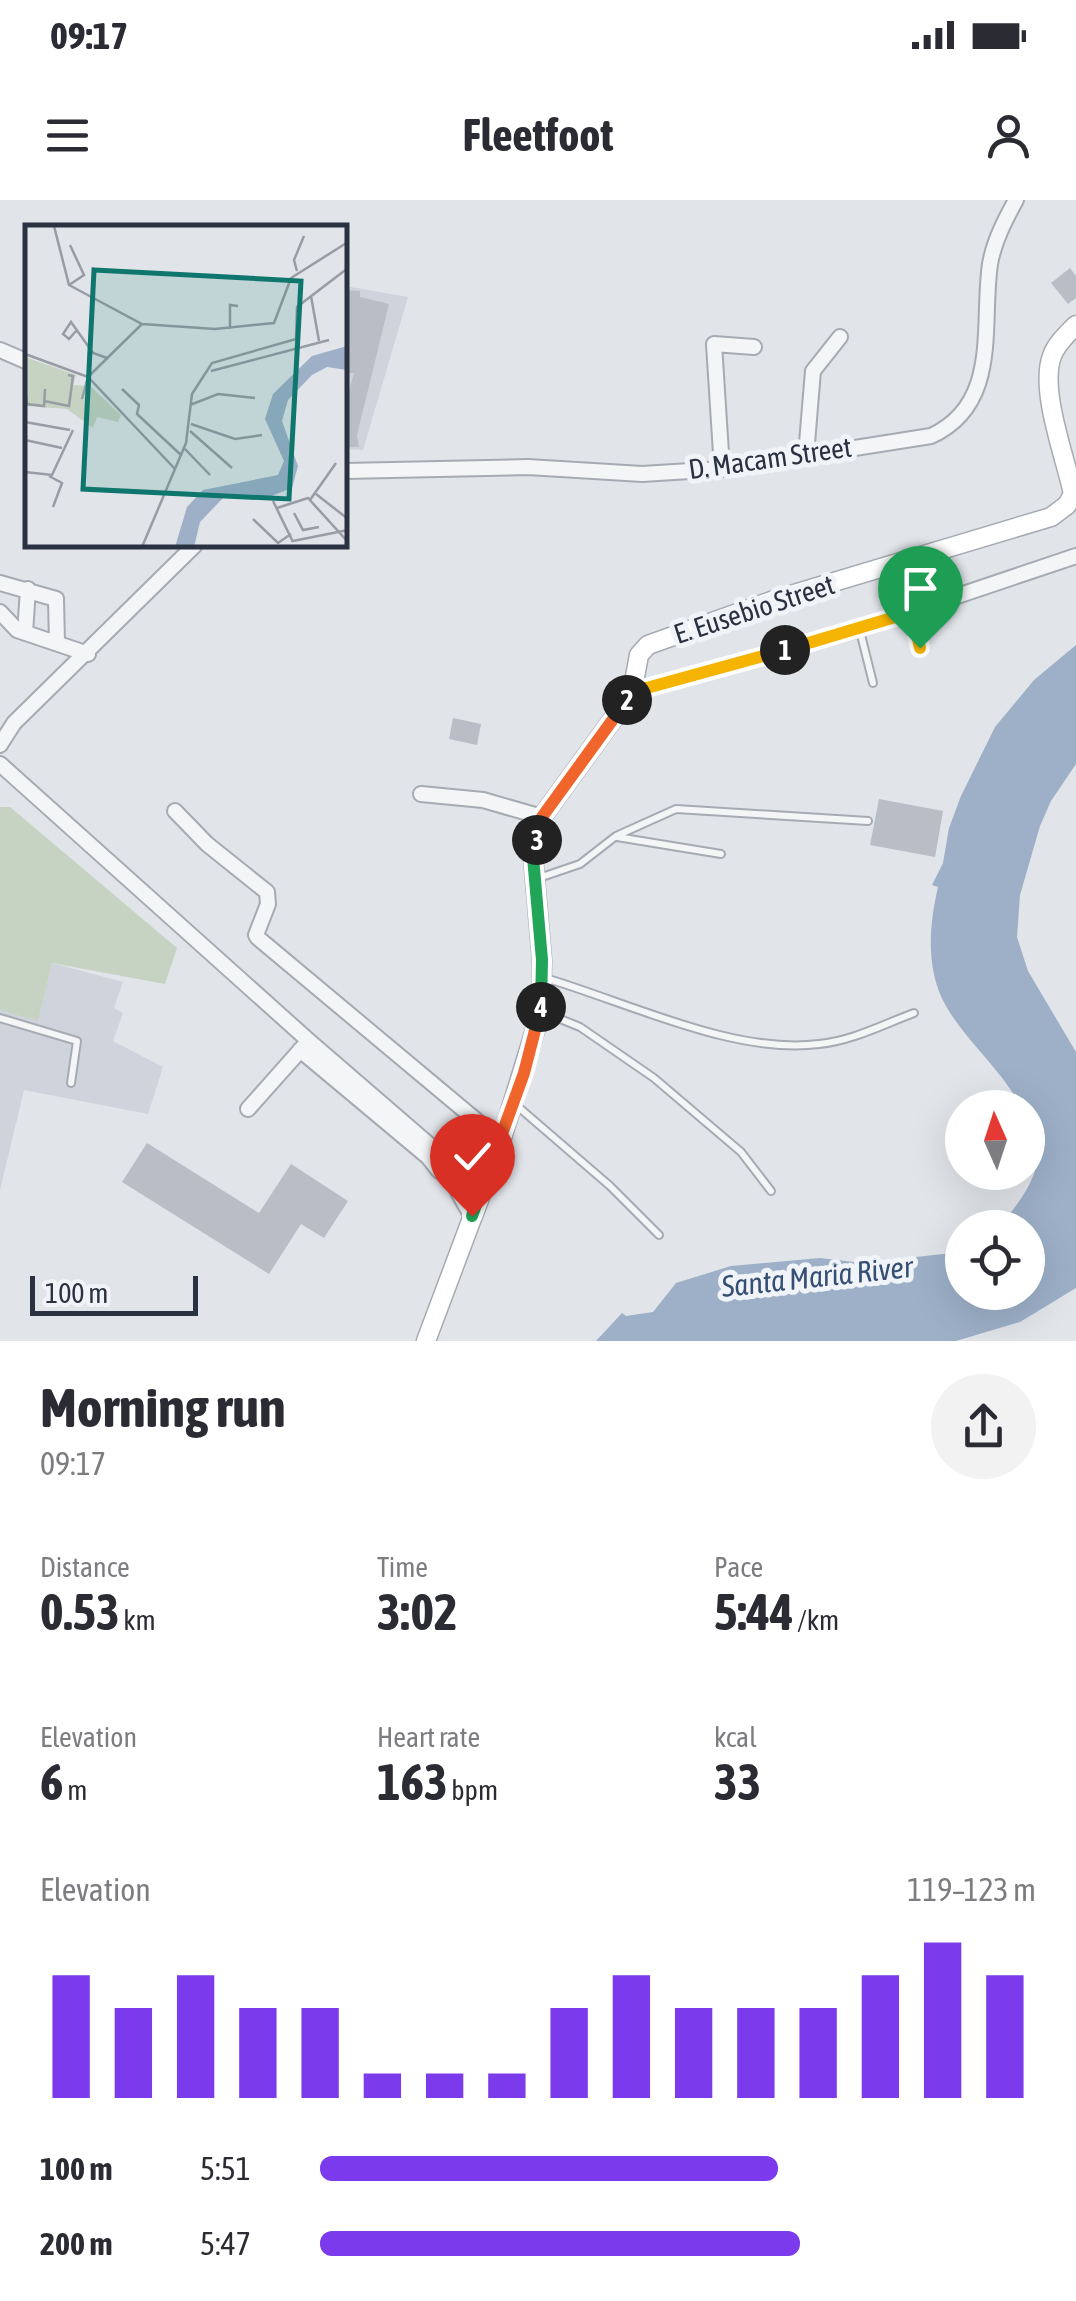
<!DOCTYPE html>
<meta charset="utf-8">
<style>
:root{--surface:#fff;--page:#f2f2f3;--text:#2b2b33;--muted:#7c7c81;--accent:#7c3aed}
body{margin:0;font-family:"Asap Condensed",sans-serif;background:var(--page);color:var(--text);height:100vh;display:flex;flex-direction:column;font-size:38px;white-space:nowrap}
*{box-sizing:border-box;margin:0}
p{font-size:32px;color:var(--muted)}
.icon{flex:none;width:55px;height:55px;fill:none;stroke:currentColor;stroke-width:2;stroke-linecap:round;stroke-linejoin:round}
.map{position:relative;height:1141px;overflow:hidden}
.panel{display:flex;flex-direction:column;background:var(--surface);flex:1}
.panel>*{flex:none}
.needle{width:65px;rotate:357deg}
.fabs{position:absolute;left:945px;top:890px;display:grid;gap:20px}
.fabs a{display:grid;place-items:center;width:100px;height:100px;border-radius:50%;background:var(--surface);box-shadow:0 10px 40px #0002;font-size:50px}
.scale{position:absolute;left:30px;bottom:25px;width:168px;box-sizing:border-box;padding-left:10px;border:5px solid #2a3140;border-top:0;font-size:28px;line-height:35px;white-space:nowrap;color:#2a3140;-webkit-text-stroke:8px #f0f3f7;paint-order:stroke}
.pin{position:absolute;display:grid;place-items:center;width:85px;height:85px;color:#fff;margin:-102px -42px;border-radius:50% 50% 50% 0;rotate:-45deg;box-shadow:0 0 10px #0007}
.pin .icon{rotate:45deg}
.km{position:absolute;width:50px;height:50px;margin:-25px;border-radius:50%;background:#222;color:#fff;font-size:28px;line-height:50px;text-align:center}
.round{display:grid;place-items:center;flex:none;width:105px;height:105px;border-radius:52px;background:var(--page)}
.head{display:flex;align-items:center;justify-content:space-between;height:170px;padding:0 40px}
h1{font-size:55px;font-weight:700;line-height:75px}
.figures{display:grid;grid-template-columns:repeat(3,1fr);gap:15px;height:170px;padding:10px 40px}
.figures div{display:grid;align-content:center}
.figures b{font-size:50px;font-weight:700}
.figures small{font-size:28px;font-weight:400}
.figures p{font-size:28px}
.chart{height:280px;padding:20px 40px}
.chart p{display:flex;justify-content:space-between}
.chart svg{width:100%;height:180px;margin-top:10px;stroke:var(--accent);stroke-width:6}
ul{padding:0 40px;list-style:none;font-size:32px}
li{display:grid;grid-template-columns:160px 120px 1fr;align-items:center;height:75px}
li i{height:25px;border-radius:12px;background:var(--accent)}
.status{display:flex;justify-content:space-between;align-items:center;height:70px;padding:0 50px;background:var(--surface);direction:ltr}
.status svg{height:28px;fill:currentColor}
header{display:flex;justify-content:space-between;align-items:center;height:130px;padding:0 40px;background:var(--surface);font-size:45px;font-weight:700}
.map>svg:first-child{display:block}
.built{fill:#cfd3db}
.green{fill:#c6d3c2}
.water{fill:#9db0c8}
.building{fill:#b8bdc6}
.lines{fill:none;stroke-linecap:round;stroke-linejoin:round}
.lane-casing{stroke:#a6abb3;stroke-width:10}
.street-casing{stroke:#a6abb3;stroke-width:18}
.secondary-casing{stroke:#a6abb3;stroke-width:21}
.lane{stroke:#f4f5f7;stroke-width:6}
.street{stroke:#f4f5f7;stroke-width:14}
.secondary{stroke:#fff;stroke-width:18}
.split-1-casing{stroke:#fff;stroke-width:20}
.split-2-casing{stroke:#fff;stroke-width:20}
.split-3-casing{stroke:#fff;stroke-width:20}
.split-4-casing{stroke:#fff;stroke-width:20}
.split-5-casing{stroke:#fff;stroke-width:20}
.split-6-casing{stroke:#fff;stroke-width:20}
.split-1{stroke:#f5b400;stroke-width:12}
.split-2{stroke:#f5b400;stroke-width:12}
.split-3{stroke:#f0652b;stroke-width:12}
.split-4{stroke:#22a559;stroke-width:12}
.split-5{stroke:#f0652b;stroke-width:12}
.split-6{stroke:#22a559;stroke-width:12}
.labels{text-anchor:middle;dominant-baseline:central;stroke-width:10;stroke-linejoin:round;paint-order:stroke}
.street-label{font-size:28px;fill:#2a3140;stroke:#f0f3f7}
.water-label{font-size:30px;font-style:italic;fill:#354e73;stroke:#f0f3f7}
.inset-road{fill:none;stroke:#989ca5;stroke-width:2.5}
.view{fill:#0f766e;fill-opacity:0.15;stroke:#0f766e;stroke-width:5}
.inset-edge{fill:none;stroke:#2a3140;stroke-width:5}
</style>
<div class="status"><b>09:17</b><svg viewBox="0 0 49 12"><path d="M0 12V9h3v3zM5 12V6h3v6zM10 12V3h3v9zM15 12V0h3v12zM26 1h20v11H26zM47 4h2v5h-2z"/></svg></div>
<header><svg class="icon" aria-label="menu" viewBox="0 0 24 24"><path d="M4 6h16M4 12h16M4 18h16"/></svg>Fleetfoot<svg class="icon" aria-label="person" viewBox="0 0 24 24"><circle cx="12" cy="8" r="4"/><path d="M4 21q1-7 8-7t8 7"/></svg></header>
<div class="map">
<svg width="1076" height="1141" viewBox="0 0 1076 1141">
<rect width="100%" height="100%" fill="#e1e4e9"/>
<path class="built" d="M 345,86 L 408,97 L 363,250 L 345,249 Z
M 52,763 L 123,782 L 114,808 L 123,813 L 113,841 L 163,867 L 148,914 L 24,890 L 0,990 L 0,810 L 38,820 Z"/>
<path class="green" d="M 0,607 L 10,607 L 177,748 L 165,784 L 52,763 L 38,821 L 0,810 Z"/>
<path class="water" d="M 1076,445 L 1076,564 L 1051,601 L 1040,626 L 1020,695 L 1017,737 L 1028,771 L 1076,852 L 1076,1088 L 1020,1122 L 956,1141 L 596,1141 L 622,1113 L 626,1116 L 653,1112 L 676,1083 L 731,1066 L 820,1058 L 862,1063 L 952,1053 L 962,1048 L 962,1092 L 1028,1092 L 1028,1028 L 998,1027 C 1016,1008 1042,975 1037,948 C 1034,933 1028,922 1028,908 L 1021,907 C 1002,870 968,843 947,808 C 925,771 929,726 938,687 L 932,685 L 943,663 L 949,628 L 961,596 L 995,527 L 1034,480 Z"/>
<path class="building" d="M 1070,68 L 1076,76 L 1076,98 L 1068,104 L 1051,83 Z
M 345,90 L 360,91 L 360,97 L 389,104 L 357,235 L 359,247 L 345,247 L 345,207 L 354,173 L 345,173 Z
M 453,518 L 481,524 L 477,545 L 449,539 Z
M 879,599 L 943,611 L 935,657 L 870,645 Z
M 147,943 L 259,1013 L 291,964 L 348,1001 L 324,1038 L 301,1024 L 269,1074 L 122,982 Z"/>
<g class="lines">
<g class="lane-casing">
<path id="lane" d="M 903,364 L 916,410
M 912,414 L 920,448
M 860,431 L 873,483
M 617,637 L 721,654
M 536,679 L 580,664 L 616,636 L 676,609 L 868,621
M 545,778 C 627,802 734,855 819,844 C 852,841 884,824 914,813
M 543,812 L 580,827 L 654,878 L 741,952 L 771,991
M 0,818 L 77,841 L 71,883
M 516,905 L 610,986 L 659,1035"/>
</g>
<g class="street-casing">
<path id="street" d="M 0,150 L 28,162
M 806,255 L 813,171 L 840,137
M 722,269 L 714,144 L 754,147
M 345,271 L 528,267 L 642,274 L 722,269 L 931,236 C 1001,204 981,125 990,64 C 994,41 1005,20 1016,0
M 0,383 L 56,399 L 57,443
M 0,412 L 17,430 L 88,454
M 25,433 L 28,389
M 632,493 L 859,429 L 1076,356
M 0,545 L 14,523 L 195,345
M 0,564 L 309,841 L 433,948 C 449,969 457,994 472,1016
M 421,594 L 483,600 L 542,617
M 175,611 L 207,644 L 267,692 L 268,704 L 256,735 L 258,738 L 501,941
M 300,850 L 428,957 L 439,971
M 248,909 L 304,846"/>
</g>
<g class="secondary-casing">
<path id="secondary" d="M 426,1141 L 501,941 L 541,811 L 542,760 L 533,657 L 542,617 L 632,493 L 639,455 L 648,445 L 777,399 L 1051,317 L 1067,305 L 1073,294 C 1066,259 1039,190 1052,156 C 1056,144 1067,134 1076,125"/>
</g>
<use href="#lane" class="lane"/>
<use href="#street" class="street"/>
<use href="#secondary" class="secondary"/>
</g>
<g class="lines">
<g class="split-1-casing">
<path id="split-1" d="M 785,450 L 912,412 L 920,448"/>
</g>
<g class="split-2-casing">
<path id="split-2" d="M 627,500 L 632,492 L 785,450"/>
</g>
<g class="split-3-casing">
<path id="split-3" d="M 537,640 L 542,617 L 627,500"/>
</g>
<g class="split-4-casing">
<path id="split-4" d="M 537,640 L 533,657 L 542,760 L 541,807"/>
</g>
<g class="split-5-casing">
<path id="split-5" d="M 490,967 L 524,873 L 541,807"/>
</g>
<g class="split-6-casing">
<path id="split-6" d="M 472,1016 L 490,967"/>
</g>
<use href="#split-1" class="split-1"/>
<use href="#split-2" class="split-2"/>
<use href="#split-3" class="split-3"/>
<use href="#split-4" class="split-4"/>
<use href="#split-5" class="split-5"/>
<use href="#split-6" class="split-6"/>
</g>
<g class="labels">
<g class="street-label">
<text transform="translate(770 258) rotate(-8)">D. Macam Street</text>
<text transform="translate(754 409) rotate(-18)">E. Eusebio Street</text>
</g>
<g class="water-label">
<text transform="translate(817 1076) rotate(-6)">Santa Maria River</text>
</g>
</g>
<g transform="translate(25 25)">
<rect width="322" height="322" fill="#e1e4e9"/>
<path d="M 0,132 L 51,150 L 48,160 L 65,161 L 96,190 L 93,197 L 72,192 L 68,203 L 42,184 L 0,181 Z" fill="#c6d3c2"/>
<path d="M 322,121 L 322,145 L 302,142 L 287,150 L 263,175 L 257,196 L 273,241 L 267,263 L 241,273 L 198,273 L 175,297 L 169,322 L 150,322 L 162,282 L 178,265 L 253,250 L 259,236 L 240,194 L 248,169 L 287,131 Z" fill="#9db0c8"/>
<path class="inset-road" d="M 29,1 L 44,60 L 117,99 L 190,104 L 249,98 L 266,53 L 323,17M 272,46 L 269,35 L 279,11M 44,60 L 59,50 L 45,20M 286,71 L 294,116M 205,104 L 205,80 L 213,81M 51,106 L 44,114 L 38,109 L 46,97 L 68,128 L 82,133M 0,129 L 63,152 L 117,99M 186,146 L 304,115M 0,161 L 2,179 L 19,181 L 20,164M 97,164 L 114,180 L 112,189 L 156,230M 57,174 L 63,152 L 150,244M 19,176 L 44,181 L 48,151 L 43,150M 165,180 L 193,169 L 230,173M 0,197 L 45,205M 166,199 L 210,214 L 237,210M 165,206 L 207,243M 0,215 L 37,223M 159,223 L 185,250M 0,247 L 27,250 L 48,205M 24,251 L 37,258 L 28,282M 291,269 L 323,294M 285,275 L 311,238M 248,276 L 268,317M 252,283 L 283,273 L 323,317M 269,288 L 278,305 L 294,302M 228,294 L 253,318 L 266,309M 268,316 L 323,305M 117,322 L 161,218 L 167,169 L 187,138 L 271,114 L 272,82 L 323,43"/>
<path class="view" d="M 69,45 L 276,56 L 264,274 L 58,264 Z"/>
<rect width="322" height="322" class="inset-edge"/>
</g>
</svg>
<div class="fabs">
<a><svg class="needle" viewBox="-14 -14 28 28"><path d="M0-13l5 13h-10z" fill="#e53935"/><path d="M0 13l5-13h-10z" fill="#7c7c81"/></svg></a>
<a><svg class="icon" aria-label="locate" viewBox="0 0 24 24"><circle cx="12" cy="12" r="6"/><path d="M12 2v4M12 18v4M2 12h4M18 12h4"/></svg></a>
</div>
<div class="scale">100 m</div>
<div class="pin" style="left:920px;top:448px;background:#1e9e55"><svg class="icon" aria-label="arrive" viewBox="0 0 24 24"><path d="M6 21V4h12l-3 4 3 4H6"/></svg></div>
<div class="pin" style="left:472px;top:1016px;background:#d93025"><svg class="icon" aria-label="check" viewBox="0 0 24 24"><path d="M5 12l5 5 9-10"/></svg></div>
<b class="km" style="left:785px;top:450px">1</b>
<b class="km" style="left:627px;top:500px">2</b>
<b class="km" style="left:537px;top:640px">3</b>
<b class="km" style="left:541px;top:807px">4</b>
</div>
<section class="panel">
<div class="head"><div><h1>Morning run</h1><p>09:17</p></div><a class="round"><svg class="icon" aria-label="share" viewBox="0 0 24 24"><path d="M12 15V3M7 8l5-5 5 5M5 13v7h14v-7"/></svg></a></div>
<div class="figures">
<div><p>Distance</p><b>0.53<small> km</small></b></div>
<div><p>Time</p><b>3:02</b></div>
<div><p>Pace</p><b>5:44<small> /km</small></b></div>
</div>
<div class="figures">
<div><p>Elevation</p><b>6<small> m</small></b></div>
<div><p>Heart rate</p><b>163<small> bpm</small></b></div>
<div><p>kcal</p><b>33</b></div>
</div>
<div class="chart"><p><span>Elevation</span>119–123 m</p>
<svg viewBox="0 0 160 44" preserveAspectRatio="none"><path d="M5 44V14M15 44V22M25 44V14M35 44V22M45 44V22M55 44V38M65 44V38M75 44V38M85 44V22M95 44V14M105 44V22M115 44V22M125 44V22M135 44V14M145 44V6M155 44V14"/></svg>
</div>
<ul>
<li><b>100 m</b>5:51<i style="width:64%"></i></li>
<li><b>200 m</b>5:47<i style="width:67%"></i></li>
</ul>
</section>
